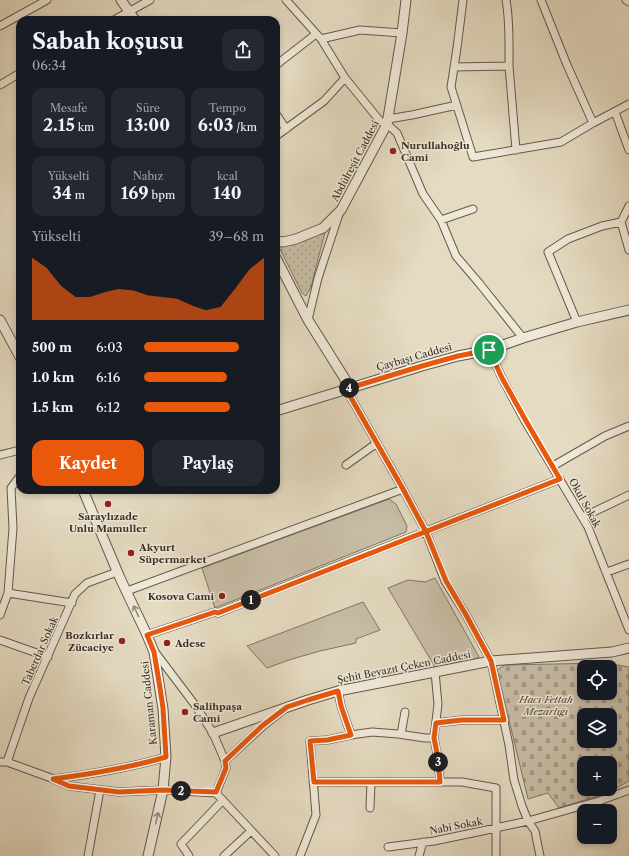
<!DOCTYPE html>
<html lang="tr">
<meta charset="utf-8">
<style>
:root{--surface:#171b24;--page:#242831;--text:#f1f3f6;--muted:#9ea1a6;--accent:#ea580c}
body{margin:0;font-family:"Libre Caslon Text",serif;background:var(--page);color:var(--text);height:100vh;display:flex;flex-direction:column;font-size:15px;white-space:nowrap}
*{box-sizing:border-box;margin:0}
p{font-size:13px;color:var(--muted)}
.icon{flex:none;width:22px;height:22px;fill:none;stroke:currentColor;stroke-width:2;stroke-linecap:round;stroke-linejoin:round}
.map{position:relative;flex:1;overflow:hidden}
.side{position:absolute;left:16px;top:16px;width:264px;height:478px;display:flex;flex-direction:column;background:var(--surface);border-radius:12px;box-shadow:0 2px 6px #0003}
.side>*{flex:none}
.tools{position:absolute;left:577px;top:660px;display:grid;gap:8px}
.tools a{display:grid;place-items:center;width:40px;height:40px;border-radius:8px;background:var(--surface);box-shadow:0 2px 6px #0003;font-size:20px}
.pin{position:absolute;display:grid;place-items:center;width:34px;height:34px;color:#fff;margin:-17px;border:2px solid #fff;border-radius:50%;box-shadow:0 1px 4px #0007}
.km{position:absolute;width:20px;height:20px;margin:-10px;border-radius:50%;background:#222;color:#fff;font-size:11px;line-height:20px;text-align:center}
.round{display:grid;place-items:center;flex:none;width:42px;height:42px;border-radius:12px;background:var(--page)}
.summary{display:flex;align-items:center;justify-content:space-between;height:68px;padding:0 16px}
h1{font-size:22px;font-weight:700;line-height:30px}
.metrics{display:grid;grid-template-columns:repeat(3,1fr);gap:6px;height:68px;padding:4px 16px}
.metrics div{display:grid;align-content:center;border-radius:10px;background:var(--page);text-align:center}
.metrics b{font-size:17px;font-weight:700}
.metrics small{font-size:11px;font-weight:400}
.metrics p{font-size:11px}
.chart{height:112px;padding:8px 16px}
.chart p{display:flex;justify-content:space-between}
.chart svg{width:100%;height:72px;margin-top:4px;fill:var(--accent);opacity:.7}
.primary-button{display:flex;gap:8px;margin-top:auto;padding:8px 16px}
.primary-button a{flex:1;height:46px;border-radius:12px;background:var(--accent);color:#fff;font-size:16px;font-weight:700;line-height:46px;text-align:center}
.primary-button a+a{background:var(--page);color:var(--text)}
ul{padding:0 16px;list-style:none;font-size:13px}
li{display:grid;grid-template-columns:64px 48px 1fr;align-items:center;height:30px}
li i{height:10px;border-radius:5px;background:var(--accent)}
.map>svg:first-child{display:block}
.grass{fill:url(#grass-dots);stroke:#807666}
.cemetery{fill:url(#cemetery-stones);stroke:#807666;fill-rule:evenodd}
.park{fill:#c8bea7;stroke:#807666}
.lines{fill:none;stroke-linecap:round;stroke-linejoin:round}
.minor-casing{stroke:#63594c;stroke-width:9}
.tertiary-casing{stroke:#63594c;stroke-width:11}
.minor{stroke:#eee8d7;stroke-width:7}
.tertiary{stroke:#eee8d7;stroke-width:9}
.oneway{stroke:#938b7e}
.route-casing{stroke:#fff;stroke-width:8}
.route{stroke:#ea580c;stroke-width:5}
.poi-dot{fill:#8f2418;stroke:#eee8d7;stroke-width:1.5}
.labels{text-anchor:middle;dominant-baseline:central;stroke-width:3;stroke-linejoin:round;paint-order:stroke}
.poi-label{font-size:10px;font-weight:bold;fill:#382e25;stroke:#eee8d7;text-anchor:start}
.street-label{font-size:10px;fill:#382e25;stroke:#eee8d7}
.park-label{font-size:10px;font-style:italic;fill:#554b3f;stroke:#eee8d7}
</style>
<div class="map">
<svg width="629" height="856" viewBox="0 0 629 856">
<defs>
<pattern id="grass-dots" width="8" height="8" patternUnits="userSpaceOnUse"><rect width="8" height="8" fill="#c8bea7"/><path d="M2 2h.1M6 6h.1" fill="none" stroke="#a39b88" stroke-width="1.8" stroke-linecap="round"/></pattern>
<pattern id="cemetery-stones" width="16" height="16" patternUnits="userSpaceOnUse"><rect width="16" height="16" fill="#c8bea7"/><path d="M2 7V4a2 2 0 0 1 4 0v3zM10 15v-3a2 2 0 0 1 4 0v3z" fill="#a39b88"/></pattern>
</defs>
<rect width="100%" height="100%" fill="#e5dbc2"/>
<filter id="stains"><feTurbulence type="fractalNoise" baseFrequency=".005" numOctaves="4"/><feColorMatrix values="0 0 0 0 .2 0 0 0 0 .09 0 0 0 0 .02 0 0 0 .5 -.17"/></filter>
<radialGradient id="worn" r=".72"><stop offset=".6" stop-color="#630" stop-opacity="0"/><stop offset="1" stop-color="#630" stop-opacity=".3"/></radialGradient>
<path class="grass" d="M 322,230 L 325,232 L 311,287 L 306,296 L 302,293 L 279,247 L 300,242 Z"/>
<path class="cemetery" d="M 606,663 L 629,667 L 629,781 L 607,793 L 559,808 L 548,793 L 528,799 L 497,670 L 505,665 ZM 584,667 L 610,667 L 610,693 L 584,693 ZM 584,715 L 610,715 L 610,741 L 584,741 ZM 584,763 L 610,763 L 610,789 L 584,789 Z"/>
<path class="park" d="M 389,499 L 396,504 L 407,526 L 406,532 L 215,608 L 202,568 Z
M 435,578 L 479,657 L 469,663 L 435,667 L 388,588 L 408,580 L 425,582 Z
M 363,602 L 380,630 L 356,639 L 356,643 L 320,651 L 292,659 L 267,668 L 247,646 Z"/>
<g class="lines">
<g class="minor-casing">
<path id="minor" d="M 286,0 L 321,39 L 345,78 L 380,121 L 387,124 L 397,133 L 423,194 L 441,220 L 456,256 L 479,283 L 523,338
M 463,0 L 457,48 L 451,87 L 473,157 L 561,142 L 593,123 L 629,104
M 506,0 C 510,22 509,44 509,66
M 541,0 L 567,65 L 593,123
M 626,0 L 629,2
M 114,20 L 150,0
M 0,26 L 47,0
M 321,39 L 360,30 L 402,33
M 276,65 L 316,34
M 454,67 L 509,66 L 516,150
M 0,85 L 20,73
M 615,112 L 629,150
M 276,114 L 286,129
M 388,119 L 412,115 L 457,105
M 276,136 L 324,101 L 345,78
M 629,206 L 621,222 L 629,250
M 441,220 L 473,209
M 308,320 L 318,278 L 340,211
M 577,322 L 548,252 L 568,239 L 602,226 L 621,222
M 489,350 L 502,378 L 525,421 L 588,527 L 629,630
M 346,389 L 403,489 L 426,532 L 445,581 L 465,613 L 491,661 L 509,745 L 514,780 L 522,806 L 528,821 L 535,831 L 540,856
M 0,455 L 20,450
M 346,465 L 377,443
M 553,466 L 605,436 L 629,426
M 583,517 L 629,495
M 607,572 L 629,564
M 127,591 L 403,489
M 8,593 L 72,603
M 0,615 L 8,593 L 13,528 L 11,488 L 20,476
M 147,635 L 215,612 L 218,613 C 332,567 446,524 560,479
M 0,640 L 48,657
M 155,652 L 195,705 L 213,733 L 225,761 L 226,768 L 216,793
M 338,691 L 341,706 L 351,735 L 372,732 L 398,734 L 425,738 L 434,738 L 438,759 L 440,782
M 436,723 L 462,720 L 504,720
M 401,734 L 405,712
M 434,738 L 438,704 L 435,672
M 225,761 L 263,726 L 282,711
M 0,762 L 7,762 L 51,778 L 69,786 L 119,792 L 163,790 L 216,793
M 7,762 L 29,698 L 75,594 L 87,583 L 117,572
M 54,779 C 92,774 129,768 166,757
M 313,782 L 462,782 L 496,788 L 496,856
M 216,793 L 275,856
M 370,808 L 371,782
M 388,847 L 434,841 L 482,831 L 528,821 L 599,801 L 629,790
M 88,856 L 100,790
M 189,856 L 181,844 L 205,819 L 223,800
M 224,856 L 251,831
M 300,856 L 316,815 L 310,741 L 327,740 L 351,735
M 419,856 L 423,842"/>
</g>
<g class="tertiary-casing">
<path id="tertiary" d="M 121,0 L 135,20
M 276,241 L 283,242 L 296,239 L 323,228 L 341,210 L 387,124 L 402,33 L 406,0
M 276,258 L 308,320 L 345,379 L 346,389
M 0,320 L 20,357
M 276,411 L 422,366 L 458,356 L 489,350 L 523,338 L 577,322 L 629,310
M 83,490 L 120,578 L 147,635 L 154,652 L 163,709 L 166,757 L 163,790 L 148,856
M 213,733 L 308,700 L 338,691 L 491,661 L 612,652 L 629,648"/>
</g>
<use href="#minor" class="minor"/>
<use href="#tertiary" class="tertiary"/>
</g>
<defs><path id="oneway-shaft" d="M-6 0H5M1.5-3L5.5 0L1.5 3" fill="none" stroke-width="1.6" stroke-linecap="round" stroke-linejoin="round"/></defs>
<g class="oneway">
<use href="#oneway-shaft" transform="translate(136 611) rotate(-115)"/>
<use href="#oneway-shaft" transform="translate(157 818) rotate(-77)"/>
</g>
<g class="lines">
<g class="route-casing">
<path id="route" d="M 489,350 L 502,378 L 526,421 L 560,479 C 446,524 332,568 218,613 L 215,612 L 147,635 L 154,652 L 160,688 L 163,708 L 166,757 C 129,768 91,774 53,779 L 69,786 L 119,792 L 163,790 L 216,792 L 226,768 L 225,761 L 262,726 L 287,707 L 308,700 L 338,691 L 341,706 L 351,735 L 327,740 L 310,741 L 314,782 L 440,782 L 438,758 L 434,738 L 436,723 L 462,720 L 504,720 L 491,661 L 465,613 L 446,581 L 426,532 L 403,489 L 346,389 L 422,366 L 458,356 L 489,350"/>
</g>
<use href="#route" class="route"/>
</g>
<g class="poi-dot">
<circle cx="393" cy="151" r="4"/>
<circle cx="108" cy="504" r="4"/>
<circle cx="131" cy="553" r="4"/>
<circle cx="222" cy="596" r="4"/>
<circle cx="122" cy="641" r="4"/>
<circle cx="167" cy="643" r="4"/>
<circle cx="185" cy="712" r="4"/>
</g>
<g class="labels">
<g class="poi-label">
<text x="401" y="145">Nurullahoğlu<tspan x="401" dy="12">Cami</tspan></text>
<text x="108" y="516" text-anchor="middle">Saraylızade<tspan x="108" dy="12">Unlu Mamuller</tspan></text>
<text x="139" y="547">Akyurt<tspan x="139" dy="12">Süpermarket</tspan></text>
<text x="214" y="596" text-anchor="end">Kosova Cami</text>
<text x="114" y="635" text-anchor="end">Bozkırlar<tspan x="114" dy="12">Zücaciye</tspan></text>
<text x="175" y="643">Adese</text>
<text x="193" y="706">Salihpaşa<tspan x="193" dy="12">Cami</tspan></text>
</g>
<g class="street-label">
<text transform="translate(355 161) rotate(-62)">Abdülreşit Caddesi</text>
<text transform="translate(414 357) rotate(-16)">Çaybaşı Caddesi</text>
<text transform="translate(585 503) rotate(61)">Okul Sokak</text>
<text transform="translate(40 651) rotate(-66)">Taberdar Sokak</text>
<text transform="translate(404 667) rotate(-11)">Şehit Beyazıt Çeken Caddesi</text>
<text transform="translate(149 703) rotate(-96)">Karaman Caddesi</text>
<text transform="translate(456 826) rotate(-11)">Nabi Sokak</text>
</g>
<g class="park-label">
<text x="546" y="699">Hacı Fettah<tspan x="546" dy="12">Mezarlığı</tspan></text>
</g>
</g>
<rect width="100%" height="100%" filter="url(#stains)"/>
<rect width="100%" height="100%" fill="url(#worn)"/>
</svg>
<div class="tools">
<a><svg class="icon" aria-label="locate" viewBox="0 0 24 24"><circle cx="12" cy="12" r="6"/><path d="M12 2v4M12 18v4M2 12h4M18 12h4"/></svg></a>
<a><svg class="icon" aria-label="layers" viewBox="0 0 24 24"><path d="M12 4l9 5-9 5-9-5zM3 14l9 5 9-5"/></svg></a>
<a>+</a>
<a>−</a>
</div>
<div class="pin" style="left:489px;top:350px;background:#1e9e55"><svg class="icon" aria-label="arrive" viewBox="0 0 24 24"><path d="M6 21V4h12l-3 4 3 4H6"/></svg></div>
<b class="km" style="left:251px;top:600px">1</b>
<b class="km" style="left:181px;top:791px">2</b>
<b class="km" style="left:438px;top:762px">3</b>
<b class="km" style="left:349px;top:388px">4</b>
<section class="side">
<div class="summary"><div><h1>Sabah koşusu</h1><p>06:34</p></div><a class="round"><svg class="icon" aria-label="share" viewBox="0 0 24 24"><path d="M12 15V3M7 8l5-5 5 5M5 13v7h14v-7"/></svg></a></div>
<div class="metrics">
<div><p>Mesafe</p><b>2.15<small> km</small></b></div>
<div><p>Süre</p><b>13:00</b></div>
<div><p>Tempo</p><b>6:03<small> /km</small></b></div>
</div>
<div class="metrics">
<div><p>Yükselti</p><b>34<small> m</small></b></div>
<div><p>Nabız</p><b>169<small> bpm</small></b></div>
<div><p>kcal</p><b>140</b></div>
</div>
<div class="chart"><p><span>Yükselti</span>39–68 m</p>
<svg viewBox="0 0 160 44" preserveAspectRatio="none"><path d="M0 44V6L10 12L20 23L30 30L40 30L50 27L60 25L70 26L80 29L90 30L100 31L110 35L120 38L130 36L140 25L150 13L160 6V44z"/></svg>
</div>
<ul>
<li><b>500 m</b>6:03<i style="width:79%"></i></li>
<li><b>1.0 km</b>6:16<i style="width:69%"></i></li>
<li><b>1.5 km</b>6:12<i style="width:72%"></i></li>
</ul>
<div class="primary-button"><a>Kaydet</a><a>Paylaş</a></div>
</section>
</div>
